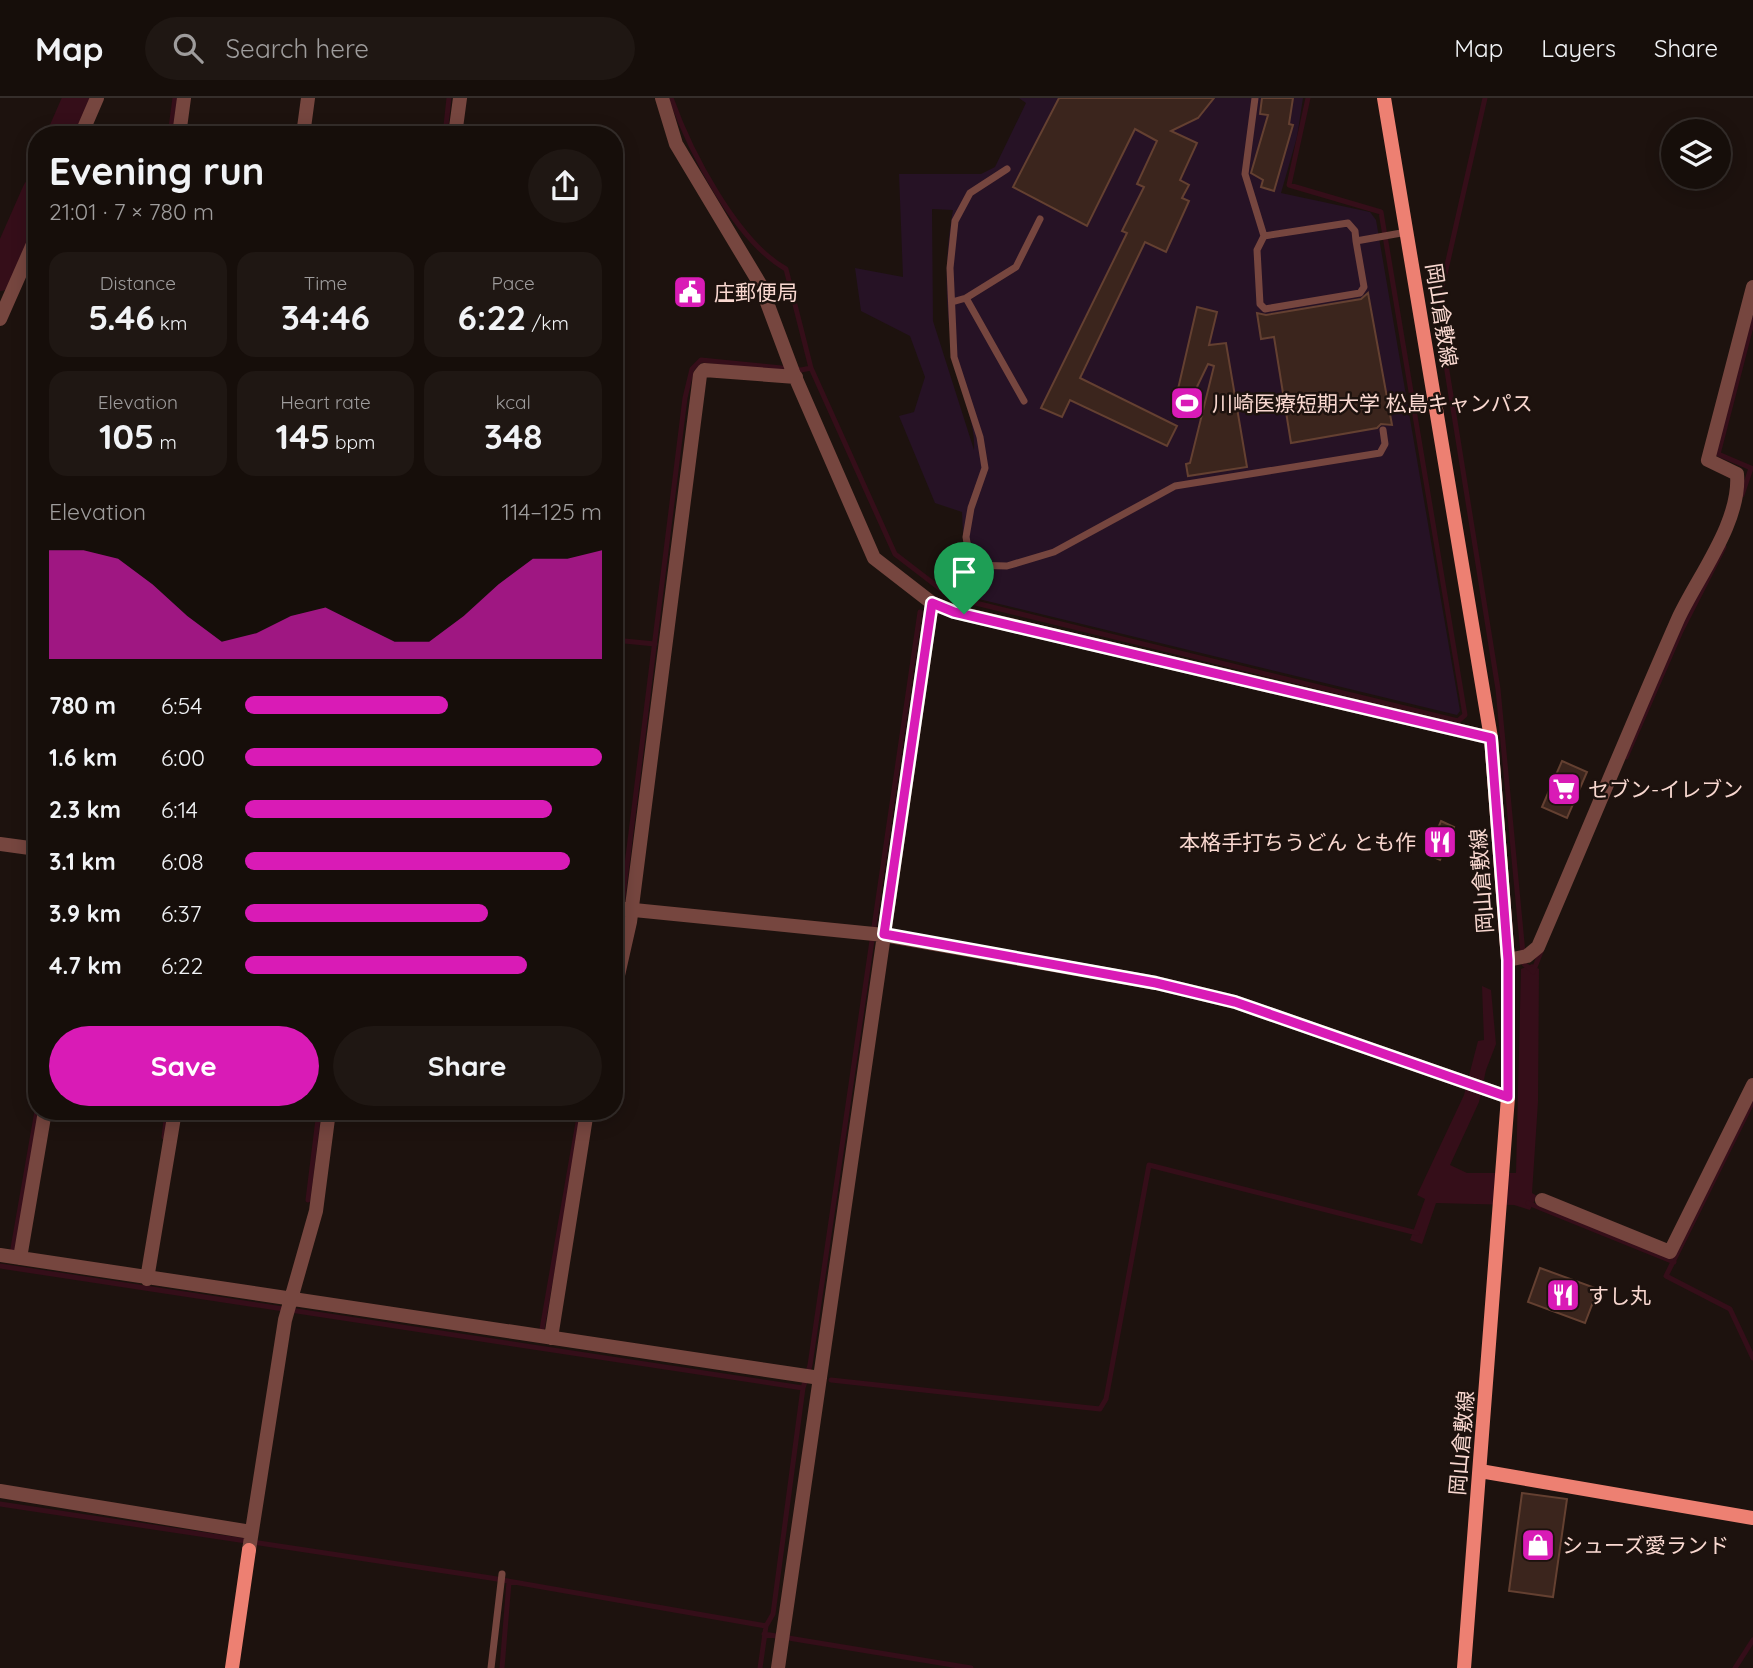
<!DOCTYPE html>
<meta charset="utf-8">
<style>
:root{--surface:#160e0a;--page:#1f1713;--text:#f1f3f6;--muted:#9e9c9c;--line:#352e2b;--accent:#d91bb6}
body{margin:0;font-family:Quicksand,"Noto Sans JP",sans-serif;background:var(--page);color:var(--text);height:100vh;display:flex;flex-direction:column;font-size:26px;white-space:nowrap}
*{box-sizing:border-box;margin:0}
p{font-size:23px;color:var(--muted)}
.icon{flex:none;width:38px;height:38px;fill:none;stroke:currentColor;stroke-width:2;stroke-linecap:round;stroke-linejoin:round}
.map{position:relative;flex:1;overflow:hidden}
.sheet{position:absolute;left:28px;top:28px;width:595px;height:994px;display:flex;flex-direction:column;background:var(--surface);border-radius:28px;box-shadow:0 4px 18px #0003,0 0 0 2px var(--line)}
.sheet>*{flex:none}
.controls{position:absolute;left:1661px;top:21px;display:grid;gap:14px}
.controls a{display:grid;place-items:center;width:70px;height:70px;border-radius:50%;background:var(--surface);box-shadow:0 4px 18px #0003,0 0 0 2px var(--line);font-size:35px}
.pin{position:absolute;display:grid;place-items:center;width:60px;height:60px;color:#fff;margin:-72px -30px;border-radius:50% 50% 50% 0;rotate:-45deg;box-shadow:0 0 7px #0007}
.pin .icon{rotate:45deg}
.round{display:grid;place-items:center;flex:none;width:74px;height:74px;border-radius:37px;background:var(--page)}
.head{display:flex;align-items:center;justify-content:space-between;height:119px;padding:0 21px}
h1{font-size:38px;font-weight:700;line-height:52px}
.metrics{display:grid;grid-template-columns:repeat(3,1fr);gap:10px;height:119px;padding:7px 21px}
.metrics div{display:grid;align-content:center;border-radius:18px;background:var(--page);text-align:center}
.metrics b{font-size:35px;font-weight:700}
.metrics small{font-size:19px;font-weight:400}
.metrics p{font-size:19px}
.chart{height:196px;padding:14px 21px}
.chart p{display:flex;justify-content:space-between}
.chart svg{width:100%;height:126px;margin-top:7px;fill:var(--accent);opacity:.7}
.primary-button{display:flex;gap:14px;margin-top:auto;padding:14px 21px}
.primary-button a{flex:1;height:80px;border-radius:42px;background:var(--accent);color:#fff;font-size:28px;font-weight:700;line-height:80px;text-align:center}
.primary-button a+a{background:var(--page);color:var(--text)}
ul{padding:0 21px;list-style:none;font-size:23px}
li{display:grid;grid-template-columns:112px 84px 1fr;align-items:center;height:52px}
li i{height:18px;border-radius:9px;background:var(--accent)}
header{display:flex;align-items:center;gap:42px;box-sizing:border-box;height:98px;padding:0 35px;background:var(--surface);border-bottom:2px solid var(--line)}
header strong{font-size:33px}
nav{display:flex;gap:38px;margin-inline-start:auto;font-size:24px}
.search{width:490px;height:63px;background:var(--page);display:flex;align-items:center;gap:18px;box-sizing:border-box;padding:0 24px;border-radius:38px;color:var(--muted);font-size:26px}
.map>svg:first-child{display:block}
.green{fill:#261225;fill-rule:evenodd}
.water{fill:#350e19}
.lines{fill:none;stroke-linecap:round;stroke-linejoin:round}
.stream{stroke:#350e19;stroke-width:5}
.river{stroke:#350e19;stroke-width:30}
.building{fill:#3b251d;stroke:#644031;stroke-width:2}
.lane{stroke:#76463f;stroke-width:7}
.street{stroke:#76463f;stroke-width:14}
.secondary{stroke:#ed8072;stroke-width:14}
.route-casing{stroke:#fff;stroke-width:14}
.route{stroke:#d91bb6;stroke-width:9}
.labels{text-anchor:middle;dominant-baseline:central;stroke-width:5;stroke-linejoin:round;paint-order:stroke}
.poi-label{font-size:21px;fill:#f9d8d0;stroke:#1d120e;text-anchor:start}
.street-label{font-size:21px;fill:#f9d8d0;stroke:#1d120e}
</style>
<header>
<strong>Map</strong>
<div class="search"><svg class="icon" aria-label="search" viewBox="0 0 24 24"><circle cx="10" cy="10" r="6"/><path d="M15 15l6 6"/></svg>Search here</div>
<nav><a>Map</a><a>Layers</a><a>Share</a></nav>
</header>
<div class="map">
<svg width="1753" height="1570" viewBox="0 0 1753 1570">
<rect width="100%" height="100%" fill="#1d120e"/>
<path class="green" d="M 1019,0 L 1303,0 L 1297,39 L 1281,95 L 1370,114 L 1376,122 L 1460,613 L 1457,617 L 958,496 L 964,456 L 962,414 L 935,405 L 899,318 L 914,314 L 925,279 L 910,238 L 861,213 L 855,170 L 903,179 L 899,76 L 981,76 L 995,69 L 1026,5 ZM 932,111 L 953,112 C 943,167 945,219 957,274 C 962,299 976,326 974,352 L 933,223 Z"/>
<path class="water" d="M 1532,866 L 1539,871 L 1538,1004 L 1532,1095 L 1537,1098 L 1530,1112 L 1514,1107 L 1436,1105 L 1422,1146 L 1410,1142 L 1425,1101 L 1417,1097 L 1464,997 L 1478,943 L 1484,942 L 1482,888 L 1491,892 L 1496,946 L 1486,972 L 1479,1004 L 1450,1067 L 1467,1075 L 1516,1075 L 1521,871 Z"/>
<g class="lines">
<path class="stream" d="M 671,0 C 690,53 736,143 786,171 L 811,270 L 895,456 L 951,499 L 1458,623 L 1465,617 L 1381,114 L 1289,87 L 1308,0
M 1485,0 L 1440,198 L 1446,245 L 1443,248 L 1498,591 L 1524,866 L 1533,873
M 170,37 L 175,0
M 445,37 L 449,0
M 1742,397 L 1751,370 L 1718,356 L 1753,221
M 614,542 L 655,546
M 1626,659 L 1681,533 L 1724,449
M 614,860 L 623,821 L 623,799 L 685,300 L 692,271 L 701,262 L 801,272 L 811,270
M 1533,874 L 1542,851
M 1753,1003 L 1666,1178 L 1730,1211 L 1753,1260
M 164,1039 L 167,1013
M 308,1102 L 319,1013
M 1528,1105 L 1674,1164
M 12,1156 L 37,1013
M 0,1168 L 803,1290
M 541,1237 L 580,1013
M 831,1282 L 1100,1311 L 1106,1301 L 1149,1067 L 1417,1135
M 0,1406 L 491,1480 L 766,1528 L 760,1570
M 766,1528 L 773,1516 L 803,1290 L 810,1267 L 920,514
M 764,1536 L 971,1570
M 502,1570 L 509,1484
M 1735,1570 L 1753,1542"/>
<path class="river" d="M 62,37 L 78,0
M 0,178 L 37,94"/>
</g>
<path class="building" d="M 1059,0 L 1214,0 L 1198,20 L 1171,33 L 1197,45 L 1180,82 L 1189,87 L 1182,100 L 1189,103 L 1166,154 L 1145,144 L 1080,280 L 1177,328 L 1167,348 L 1070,302 L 1062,319 L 1041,310 L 1127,135 L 1122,133 L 1144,89 L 1137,86 L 1157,43 L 1135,31 L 1087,128 L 1013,89 Z
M 1262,0 L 1293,0 L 1289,26 L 1293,27 L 1274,93 L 1261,89 L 1263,82 L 1251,75 L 1268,17 L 1260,16 Z
M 1368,195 L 1392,327 L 1381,326 L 1377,330 L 1291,345 L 1274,239 L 1261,241 L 1257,215 L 1266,217 L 1361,201 Z
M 1197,209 L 1217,214 L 1209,247 L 1226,245 L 1247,369 L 1188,378 L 1186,366 L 1190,365 L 1214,268 L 1208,266 L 1194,295 L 1178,291 Z
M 1562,663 L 1587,674 L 1567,720 L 1542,709 Z
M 1441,723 L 1454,729 L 1440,762 L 1427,756 Z
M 1540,1170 L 1598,1191 L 1585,1225 L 1528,1204 Z
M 1522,1395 L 1567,1401 L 1553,1499 L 1509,1493 Z"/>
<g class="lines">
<path class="lane" d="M 1255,0 L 1245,76 L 1264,138 L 1348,125 L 1355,133 L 1356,143 L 1407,134
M 1264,138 L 1257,152 L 1260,206 L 1265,211 L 1360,195 L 1364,189 L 1356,143
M 966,200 L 1024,303
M 952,204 L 966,200 L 1016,169 L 1040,121
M 971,467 L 1007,468 L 1054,454 L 1175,388 L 1380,355 L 1385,346 L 1383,332
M 964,516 L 973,477 L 966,439 L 971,410 L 985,370 L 980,339 L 954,259 L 950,170 L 955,123 L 970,95 L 1007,71
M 491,1570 L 502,1476"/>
<path class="street" d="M 662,0 L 676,46 L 760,186 L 793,274 L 874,460 L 932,505 L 955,514 L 1491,640
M 81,37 L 97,0
M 179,37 L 184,0
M 303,37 L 308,0
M 455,37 L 460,0
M 0,221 L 37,137
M 0,746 L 37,751
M 614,810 L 884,837 L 1156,885 L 1235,904 L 1508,999
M 1508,862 L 1527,858 L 1538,849 C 1585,740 1630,630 1678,521 C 1698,478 1741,424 1737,376 L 1708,362 L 1753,189
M 614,895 L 630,824 L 700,277 L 704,272 L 796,279
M 1542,1102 L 1670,1154 L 1753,987
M 0,1157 L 820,1280
M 20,1160 L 45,1013
M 147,1181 L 175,1013
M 551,1240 L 587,1013
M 0,1393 L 251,1434
M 249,1452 L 285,1222 L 316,1113 L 329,1013
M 778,1570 L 932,505"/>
<path class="secondary" d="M 1384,0 L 1491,640 L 1508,862 L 1508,999 L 1464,1570
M 1480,1373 L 1753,1420
M 232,1570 L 249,1452"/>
</g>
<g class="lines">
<g class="route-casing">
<path id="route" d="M 932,505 L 954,514 L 1491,640 L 1508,862 L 1508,999 L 1235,904 L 1156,885 L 884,836 Z"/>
</g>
<use href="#route" class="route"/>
</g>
<defs>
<g id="civic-square" transform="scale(1.75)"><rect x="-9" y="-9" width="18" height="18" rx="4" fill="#d91bb6" stroke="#1d120e"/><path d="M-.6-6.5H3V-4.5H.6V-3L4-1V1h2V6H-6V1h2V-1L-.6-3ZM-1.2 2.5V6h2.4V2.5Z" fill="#fff"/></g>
<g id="stadium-square" transform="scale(1.75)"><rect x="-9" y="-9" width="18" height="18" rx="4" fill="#d91bb6" stroke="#1d120e"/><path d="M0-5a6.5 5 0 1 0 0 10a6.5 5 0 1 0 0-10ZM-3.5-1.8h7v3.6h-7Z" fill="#fff"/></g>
<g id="supermarket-square" transform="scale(1.75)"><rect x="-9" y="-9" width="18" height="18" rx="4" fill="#d91bb6" stroke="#1d120e"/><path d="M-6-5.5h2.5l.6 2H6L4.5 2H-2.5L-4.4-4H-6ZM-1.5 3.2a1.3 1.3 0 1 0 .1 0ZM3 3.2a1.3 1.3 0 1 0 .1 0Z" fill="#fff"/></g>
<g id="restaurant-square" transform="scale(1.75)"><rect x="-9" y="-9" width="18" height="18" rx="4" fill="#d91bb6" stroke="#1d120e"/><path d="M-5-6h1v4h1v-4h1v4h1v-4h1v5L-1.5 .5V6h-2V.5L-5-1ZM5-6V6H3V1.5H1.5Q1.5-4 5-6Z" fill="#fff"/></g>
<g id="shop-square" transform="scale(1.75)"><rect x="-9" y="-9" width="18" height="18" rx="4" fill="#d91bb6" stroke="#1d120e"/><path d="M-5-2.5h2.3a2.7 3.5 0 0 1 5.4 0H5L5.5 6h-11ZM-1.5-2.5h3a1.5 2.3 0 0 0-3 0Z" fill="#fff"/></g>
</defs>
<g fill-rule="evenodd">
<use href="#civic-square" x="690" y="194"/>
<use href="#stadium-square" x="1187" y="305"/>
<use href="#supermarket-square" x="1564" y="691"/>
<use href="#restaurant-square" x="1440" y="744"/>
<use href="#restaurant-square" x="1563" y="1197"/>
<use href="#shop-square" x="1538" y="1447"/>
</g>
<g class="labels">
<g class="poi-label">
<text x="714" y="194">庄郵便局</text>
<text x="1212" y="305">川崎医療短期大学 松島キャンパス</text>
<text x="1588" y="691">セブン-イレブン</text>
<text x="1416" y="744" text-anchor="end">本格手打ちうどん とも作</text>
<text x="1588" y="1197">すし丸</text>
<text x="1562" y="1447">シューズ愛ランド</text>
</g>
<g class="street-label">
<text transform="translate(1442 217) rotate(81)">岡山倉敷線</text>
<text transform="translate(1481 783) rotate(-94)">岡山倉敷線</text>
<text transform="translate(1461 1345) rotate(-85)">岡山倉敷線</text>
</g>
</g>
</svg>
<div class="controls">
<a><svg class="icon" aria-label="layers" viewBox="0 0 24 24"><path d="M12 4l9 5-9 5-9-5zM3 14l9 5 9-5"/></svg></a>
</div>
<div class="pin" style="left:964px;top:516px;background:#1e9e55"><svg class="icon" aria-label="arrive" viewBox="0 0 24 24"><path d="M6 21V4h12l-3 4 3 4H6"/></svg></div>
<section class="sheet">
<div class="head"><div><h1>Evening run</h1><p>21:01 · 7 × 780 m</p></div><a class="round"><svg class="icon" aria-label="share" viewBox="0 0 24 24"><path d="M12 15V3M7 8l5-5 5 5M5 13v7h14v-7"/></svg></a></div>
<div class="metrics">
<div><p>Distance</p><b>5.46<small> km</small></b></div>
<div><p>Time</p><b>34:46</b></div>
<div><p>Pace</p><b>6:22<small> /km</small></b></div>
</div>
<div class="metrics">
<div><p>Elevation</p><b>105<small> m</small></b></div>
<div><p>Heart rate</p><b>145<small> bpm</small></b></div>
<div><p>kcal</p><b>348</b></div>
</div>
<div class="chart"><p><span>Elevation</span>114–125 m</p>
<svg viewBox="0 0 160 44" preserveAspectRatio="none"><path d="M0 44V6L10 6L20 9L30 18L40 29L50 38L60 35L70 29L80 26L90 32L100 38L110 38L120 29L130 18L140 9L150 9L160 6V44z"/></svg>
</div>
<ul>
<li><b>780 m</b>6:54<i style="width:57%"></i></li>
<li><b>1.6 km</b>6:00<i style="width:100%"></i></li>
<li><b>2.3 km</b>6:14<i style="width:86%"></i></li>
<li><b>3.1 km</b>6:08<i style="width:91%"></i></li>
<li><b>3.9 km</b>6:37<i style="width:68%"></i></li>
<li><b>4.7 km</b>6:22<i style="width:79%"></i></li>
</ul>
<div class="primary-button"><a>Save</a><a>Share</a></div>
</section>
</div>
